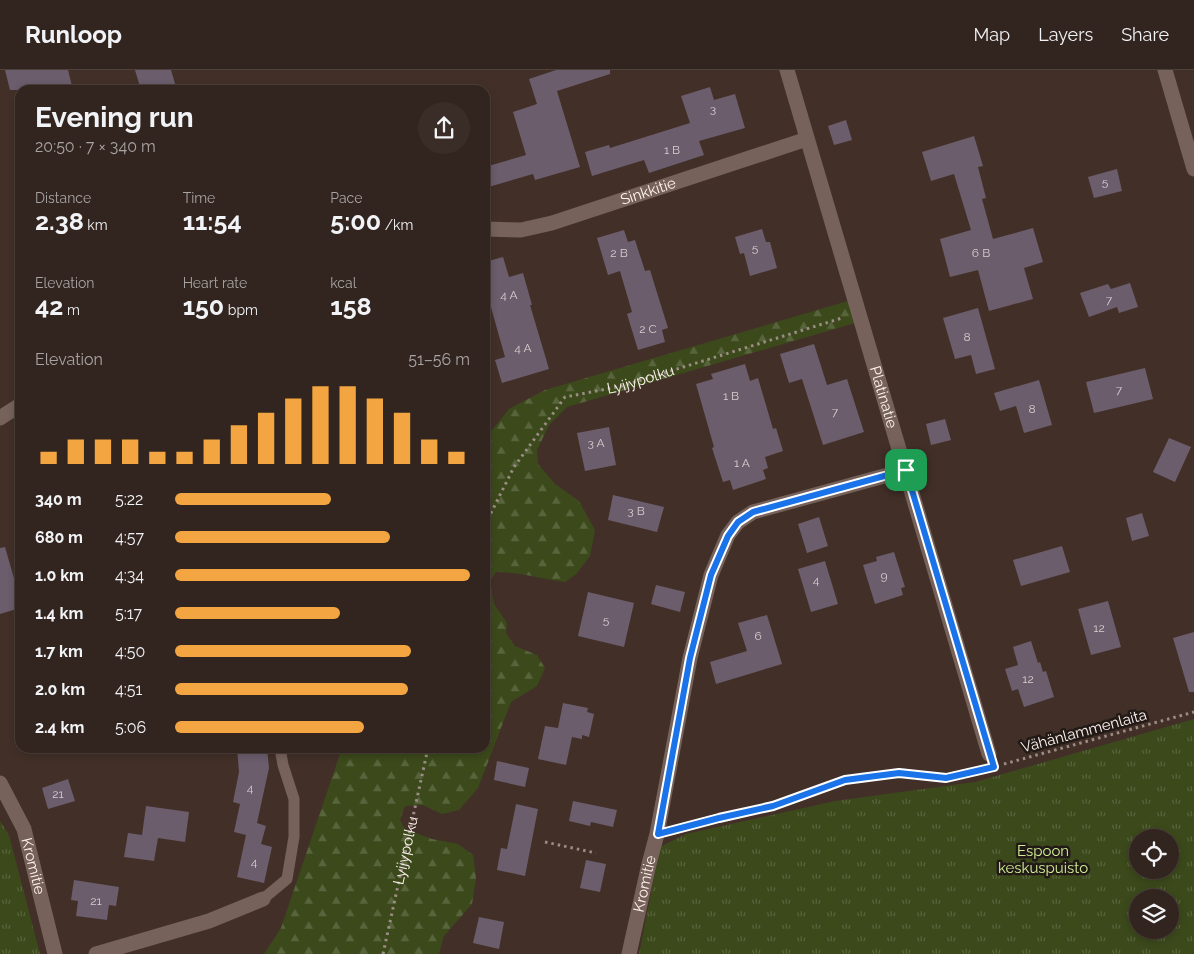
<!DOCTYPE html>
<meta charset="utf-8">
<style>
:root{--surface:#32241e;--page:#3a2c27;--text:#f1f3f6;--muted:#a8a4a4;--line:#4d413c;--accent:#f2a541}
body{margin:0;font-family:Raleway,sans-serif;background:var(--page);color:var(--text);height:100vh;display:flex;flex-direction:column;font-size:19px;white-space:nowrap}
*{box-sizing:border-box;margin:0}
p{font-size:16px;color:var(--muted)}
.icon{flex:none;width:28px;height:28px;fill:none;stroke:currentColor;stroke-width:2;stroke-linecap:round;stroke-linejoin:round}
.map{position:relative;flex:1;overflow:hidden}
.panel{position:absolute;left:15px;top:15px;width:475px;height:668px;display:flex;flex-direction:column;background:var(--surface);border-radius:15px;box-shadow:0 2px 8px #0003,0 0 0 1px var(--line)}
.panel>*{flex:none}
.tools{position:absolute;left:1129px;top:759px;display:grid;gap:10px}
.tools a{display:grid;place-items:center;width:50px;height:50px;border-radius:50%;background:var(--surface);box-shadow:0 2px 8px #0003,0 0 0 1px var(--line);font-size:25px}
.pin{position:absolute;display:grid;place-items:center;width:42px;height:42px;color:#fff;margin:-21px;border-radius:10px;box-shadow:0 2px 8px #0006}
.round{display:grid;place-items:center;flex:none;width:52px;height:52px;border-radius:26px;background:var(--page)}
.summary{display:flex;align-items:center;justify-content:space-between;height:85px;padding:0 20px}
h1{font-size:28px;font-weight:700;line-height:38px}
.figures{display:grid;grid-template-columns:repeat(3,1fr);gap:8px;height:85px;padding:5px 20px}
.figures div{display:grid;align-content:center}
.figures b{font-size:25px;font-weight:700}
.figures small{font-size:14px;font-weight:400}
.figures p{font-size:14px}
.chart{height:140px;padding:10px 20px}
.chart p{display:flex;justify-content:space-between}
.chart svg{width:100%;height:90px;margin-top:5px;stroke:var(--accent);stroke-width:6}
ul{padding:0 20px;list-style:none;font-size:16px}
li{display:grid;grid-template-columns:80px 60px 1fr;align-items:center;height:38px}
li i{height:12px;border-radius:6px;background:var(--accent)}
header{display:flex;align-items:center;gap:30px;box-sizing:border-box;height:70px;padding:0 25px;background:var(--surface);border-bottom:1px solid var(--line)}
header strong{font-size:24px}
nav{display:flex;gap:28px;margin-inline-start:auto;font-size:18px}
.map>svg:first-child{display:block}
.forest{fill:url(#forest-firs)}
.park{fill:url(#park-tufts);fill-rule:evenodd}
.building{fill:#6b5d6c}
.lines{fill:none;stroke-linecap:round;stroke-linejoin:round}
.path{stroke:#9b8c85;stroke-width:3;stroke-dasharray:2.5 4;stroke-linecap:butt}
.service{stroke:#76625a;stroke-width:11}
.minor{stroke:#76625a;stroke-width:15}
.route-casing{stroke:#fff;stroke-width:10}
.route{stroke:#1a73e8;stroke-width:6}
.labels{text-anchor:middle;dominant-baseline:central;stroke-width:5;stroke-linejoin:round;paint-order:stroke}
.number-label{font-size:12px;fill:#d9cdcd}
.street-label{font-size:15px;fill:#fef2ed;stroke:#221a17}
.park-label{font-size:15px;fill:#d1ee95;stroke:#221a17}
</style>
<header>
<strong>Runloop</strong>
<nav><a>Map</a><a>Layers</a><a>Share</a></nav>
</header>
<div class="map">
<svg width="1194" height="884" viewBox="0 0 1194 884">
<defs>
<pattern id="forest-firs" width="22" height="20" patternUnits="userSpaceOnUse" patternTransform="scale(1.25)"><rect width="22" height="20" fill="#3b491b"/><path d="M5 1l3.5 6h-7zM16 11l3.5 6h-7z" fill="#58643c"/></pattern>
<pattern id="park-tufts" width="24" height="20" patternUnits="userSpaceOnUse" patternTransform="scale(1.25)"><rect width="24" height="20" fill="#3b491b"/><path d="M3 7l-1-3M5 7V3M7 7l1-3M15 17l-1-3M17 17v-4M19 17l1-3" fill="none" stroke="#58643c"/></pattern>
</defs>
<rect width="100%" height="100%" fill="#423028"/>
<path class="forest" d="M 848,231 L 855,253 L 567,337 L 549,355 L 537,380 L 538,394 L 555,414 L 579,431 L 595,460 L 590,486 L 576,504 L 565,512 C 542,509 519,502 496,502 L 490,511 L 494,534 L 507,553 L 506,563 L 515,576 L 537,585 L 545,598 L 537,616 L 511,632 L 478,718 L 459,740 L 442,744 L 423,735 L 405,736 L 400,750 L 405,759 L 432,769 L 458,774 L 473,785 L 476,808 L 472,834 L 444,866 L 439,884 L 264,884 L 281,858 L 342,678 L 485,678 L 485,369 L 509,339 L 545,320 Z"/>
<path class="park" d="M 1194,649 L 1194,884 L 639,884 L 660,777 L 686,764 L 835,731 L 975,712 ZM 1138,768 L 1170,768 L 1170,800 L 1138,800 ZM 1138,828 L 1170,828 L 1170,860 L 1138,860 Z
M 0,751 L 9,765 L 40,884 L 0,884 Z"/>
<path class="building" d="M 5,0 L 68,0 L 73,20 L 10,20 Z
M 135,0 L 171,0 L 177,20 L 141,20 Z
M 556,0 L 610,0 L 610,4 L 557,21 L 580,97 L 535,110 L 533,104 L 485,118 L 485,97 L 526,85 L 513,42 L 537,34 L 529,9 Z
M 710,17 L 714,30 L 735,24 L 745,58 L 699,71 L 704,85 L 649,103 L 644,90 L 592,106 L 585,82 L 609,75 L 610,78 L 690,53 L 681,26 Z
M 846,50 L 852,70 L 834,75 L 828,56 Z
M 974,66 L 983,96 L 978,97 L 986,128 L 982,129 L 993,169 L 1033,158 L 1043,192 L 1024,198 L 1033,229 L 989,241 L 978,200 L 950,207 L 940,169 L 971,160 L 954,104 L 931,111 L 922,82 Z
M 1117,99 L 1122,121 L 1094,128 L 1088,107 Z
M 762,159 L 766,172 L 770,172 L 777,198 L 750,206 L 744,183 L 740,184 L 735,167 Z
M 624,160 L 628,172 L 635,170 L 645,201 L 650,200 L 668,258 L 662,260 L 665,272 L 638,280 L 627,244 L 632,242 L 620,201 L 608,205 L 597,168 Z
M 503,187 L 509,207 L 523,203 L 532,235 L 530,235 L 549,299 L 502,313 L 495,290 L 505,287 L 485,216 L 485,192 Z
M 1130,213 L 1138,237 L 1119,243 L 1117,237 L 1089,247 L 1080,223 L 1108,214 L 1111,219 Z
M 978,238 L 995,299 L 976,304 L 971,285 L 955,289 L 943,248 Z
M 814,274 L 827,315 L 847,309 L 864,362 L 823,375 L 802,309 L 789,313 L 780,284 Z
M 745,294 L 750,311 L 758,308 L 773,359 L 776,358 L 783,381 L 765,387 L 768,398 L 763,400 L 766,409 L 733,420 L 730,410 L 723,412 L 712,378 L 714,377 L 696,314 L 713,309 L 711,304 Z
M 1145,298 L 1153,329 L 1094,343 L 1086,312 Z
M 1039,310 L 1052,355 L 1024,363 L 1016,336 L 1000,341 L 994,323 Z
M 945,349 L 951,370 L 931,375 L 926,354 Z
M 609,357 L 616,395 L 585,401 L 577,363 Z
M 1169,368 L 1191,377 L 1175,412 L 1153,402 Z
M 613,425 L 664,437 L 657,462 L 608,450 Z
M 1142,443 L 1149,466 L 1132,471 L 1126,448 Z
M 819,447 L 828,476 L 807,483 L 798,454 Z
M 1062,476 L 1070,502 L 1021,516 L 1013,490 Z
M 5,477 L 20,529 L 20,538 L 0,544 L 0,478 Z
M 894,482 L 905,517 L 901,518 L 903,525 L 875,534 L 863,495 L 877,491 L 876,487 Z
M 825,491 L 838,534 L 811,542 L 798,499 Z
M 656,515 L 685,522 L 680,542 L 651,534 Z
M 588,522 L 634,533 L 624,577 L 578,566 Z
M 1108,531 L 1121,577 L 1091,585 L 1078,539 Z
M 767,545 L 782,594 L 716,614 L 710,592 L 747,581 L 738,553 Z
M 1194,562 L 1194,622 L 1189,622 L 1173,568 Z
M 1031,571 L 1038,593 L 1040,592 L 1043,602 L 1046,601 L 1054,627 L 1024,637 L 1018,619 L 1012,621 L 1005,599 L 1018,595 L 1013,577 Z
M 563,633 L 588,638 L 587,642 L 594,644 L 589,667 L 582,665 L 582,669 L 572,667 L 566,695 L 538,689 L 545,656 L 558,658 Z
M 237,678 L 267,678 L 269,698 L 257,753 L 266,756 L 261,774 L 272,777 L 264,813 L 237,807 L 246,765 L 234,762 L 240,734 L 233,732 L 239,702 Z
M 497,691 L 529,698 L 525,717 L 494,710 Z
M 68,709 L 75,731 L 48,739 L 42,718 Z
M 573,731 L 617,740 L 613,757 L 591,752 L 590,756 L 569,751 Z
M 516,734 L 538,739 L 525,806 L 497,800 L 501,778 L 507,779 Z
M 146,736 L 189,742 L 185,772 L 158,768 L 154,791 L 124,787 L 128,763 L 142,765 Z
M 586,790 L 606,794 L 600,822 L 580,818 Z
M 74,810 L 119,817 L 116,836 L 109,835 L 107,850 L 76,846 L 78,831 L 71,830 Z
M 479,847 L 504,852 L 499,879 L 473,873 Z"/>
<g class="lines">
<g class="path">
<path id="s1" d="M 485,455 L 514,397 L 565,327 L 622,316 L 842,248"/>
<path d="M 1004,694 L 1194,642"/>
<path d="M 677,759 L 773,736 L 845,710 L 899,703 L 945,708 L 980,700"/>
<path d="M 545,772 L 596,783"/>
<path id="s2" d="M 383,884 L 428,678"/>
</g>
<path class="service" d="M 263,829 L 287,809 L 294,767 L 294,729 L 283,695 L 280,678"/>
<g class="minor">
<path id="s3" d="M 787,0 L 989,684"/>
<path d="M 1165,0 L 1194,99"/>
<path id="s4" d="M 485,159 L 521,160 L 552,153 L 807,69"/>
<path d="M 0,348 L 20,335"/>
<path id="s5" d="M 0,713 L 24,759 L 55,884"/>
<path d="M 96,884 L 209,851 L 263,829"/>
<path id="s6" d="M 629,884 L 649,794 L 657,764 L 690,588 L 711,505 L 728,465 L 738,452 L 753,442 L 906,400"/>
</g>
</g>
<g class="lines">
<g class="route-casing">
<path id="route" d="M 906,400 L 994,697 L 946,708 L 899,703 L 845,710 L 773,736 L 719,748 L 658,764 L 690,588 L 711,505 L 728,466 L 738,452 L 753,442 Z"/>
</g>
<use href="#route" class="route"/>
</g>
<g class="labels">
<g class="number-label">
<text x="713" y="39">3</text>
<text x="672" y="80">1 B</text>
<text x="1105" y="112">5</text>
<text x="755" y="178">5</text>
<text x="619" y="183">2 B</text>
<text x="981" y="183">6 B</text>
<text x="509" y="225">4 A</text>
<text x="1109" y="230">7</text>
<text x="648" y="259">2 C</text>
<text x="967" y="267">8</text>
<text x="523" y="278">4 A</text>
<text x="1119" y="320">7</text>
<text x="731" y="326">1 B</text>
<text x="1032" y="339">8</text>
<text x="835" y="342">7</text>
<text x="596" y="373">3 A</text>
<text x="742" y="393">1 A</text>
<text x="636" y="441">3 B</text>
<text x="884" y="506">9</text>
<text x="816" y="510">4</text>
<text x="606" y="550">5</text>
<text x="1099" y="558">12</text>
<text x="758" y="566">6</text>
<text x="1028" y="609">12</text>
<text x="250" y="718">4</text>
<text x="58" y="724">21</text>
<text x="254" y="792">4</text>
<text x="96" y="831">21</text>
</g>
<g class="street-label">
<text stroke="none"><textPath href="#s4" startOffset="169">Sinkkitie</textPath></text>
<text stroke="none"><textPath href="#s1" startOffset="229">Lyijypolku</textPath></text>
<text stroke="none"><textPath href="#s3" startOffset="341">Platinatie</textPath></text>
<text transform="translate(1084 661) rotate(-15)">Vähänlammenlaita</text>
<text stroke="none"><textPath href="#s2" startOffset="106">Lyijypolku</textPath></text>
<text stroke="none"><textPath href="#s5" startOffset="90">Kromitie</textPath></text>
<text stroke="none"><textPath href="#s6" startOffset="72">Kromitie</textPath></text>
</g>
<g class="park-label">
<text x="1043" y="781">Espoon<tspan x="1043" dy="17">keskuspuisto</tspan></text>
</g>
</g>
</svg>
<div class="tools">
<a><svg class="icon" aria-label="locate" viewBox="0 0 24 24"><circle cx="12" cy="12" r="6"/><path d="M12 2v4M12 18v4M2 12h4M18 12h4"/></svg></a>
<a><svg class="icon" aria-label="layers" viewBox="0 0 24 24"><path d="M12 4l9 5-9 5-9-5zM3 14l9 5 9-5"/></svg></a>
</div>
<div class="pin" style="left:906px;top:400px;background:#1e9e55"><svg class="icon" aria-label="arrive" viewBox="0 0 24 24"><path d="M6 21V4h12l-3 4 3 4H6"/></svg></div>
<section class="panel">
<div class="summary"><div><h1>Evening run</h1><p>20:50 · 7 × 340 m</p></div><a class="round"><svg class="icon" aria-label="share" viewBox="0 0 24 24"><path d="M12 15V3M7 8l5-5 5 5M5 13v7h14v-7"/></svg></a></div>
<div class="figures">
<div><p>Distance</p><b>2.38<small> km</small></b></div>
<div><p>Time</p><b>11:54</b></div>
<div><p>Pace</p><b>5:00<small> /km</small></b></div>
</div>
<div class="figures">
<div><p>Elevation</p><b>42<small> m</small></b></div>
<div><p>Heart rate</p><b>150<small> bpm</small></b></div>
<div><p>kcal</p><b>158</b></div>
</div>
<div class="chart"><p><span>Elevation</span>51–56 m</p>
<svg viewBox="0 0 160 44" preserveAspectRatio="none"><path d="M5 44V38M15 44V32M25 44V32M35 44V32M45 44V38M55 44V38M65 44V32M75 44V25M85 44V19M95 44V12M105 44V6M115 44V6M125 44V12M135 44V19M145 44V32M155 44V38"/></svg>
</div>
<ul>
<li><b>340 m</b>5:22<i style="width:53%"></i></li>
<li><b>680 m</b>4:57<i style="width:73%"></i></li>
<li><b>1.0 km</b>4:34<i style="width:100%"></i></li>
<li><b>1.4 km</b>5:17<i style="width:56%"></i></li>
<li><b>1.7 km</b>4:50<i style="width:80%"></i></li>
<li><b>2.0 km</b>4:51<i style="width:79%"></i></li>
<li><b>2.4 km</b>5:06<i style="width:64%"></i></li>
</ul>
</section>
</div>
